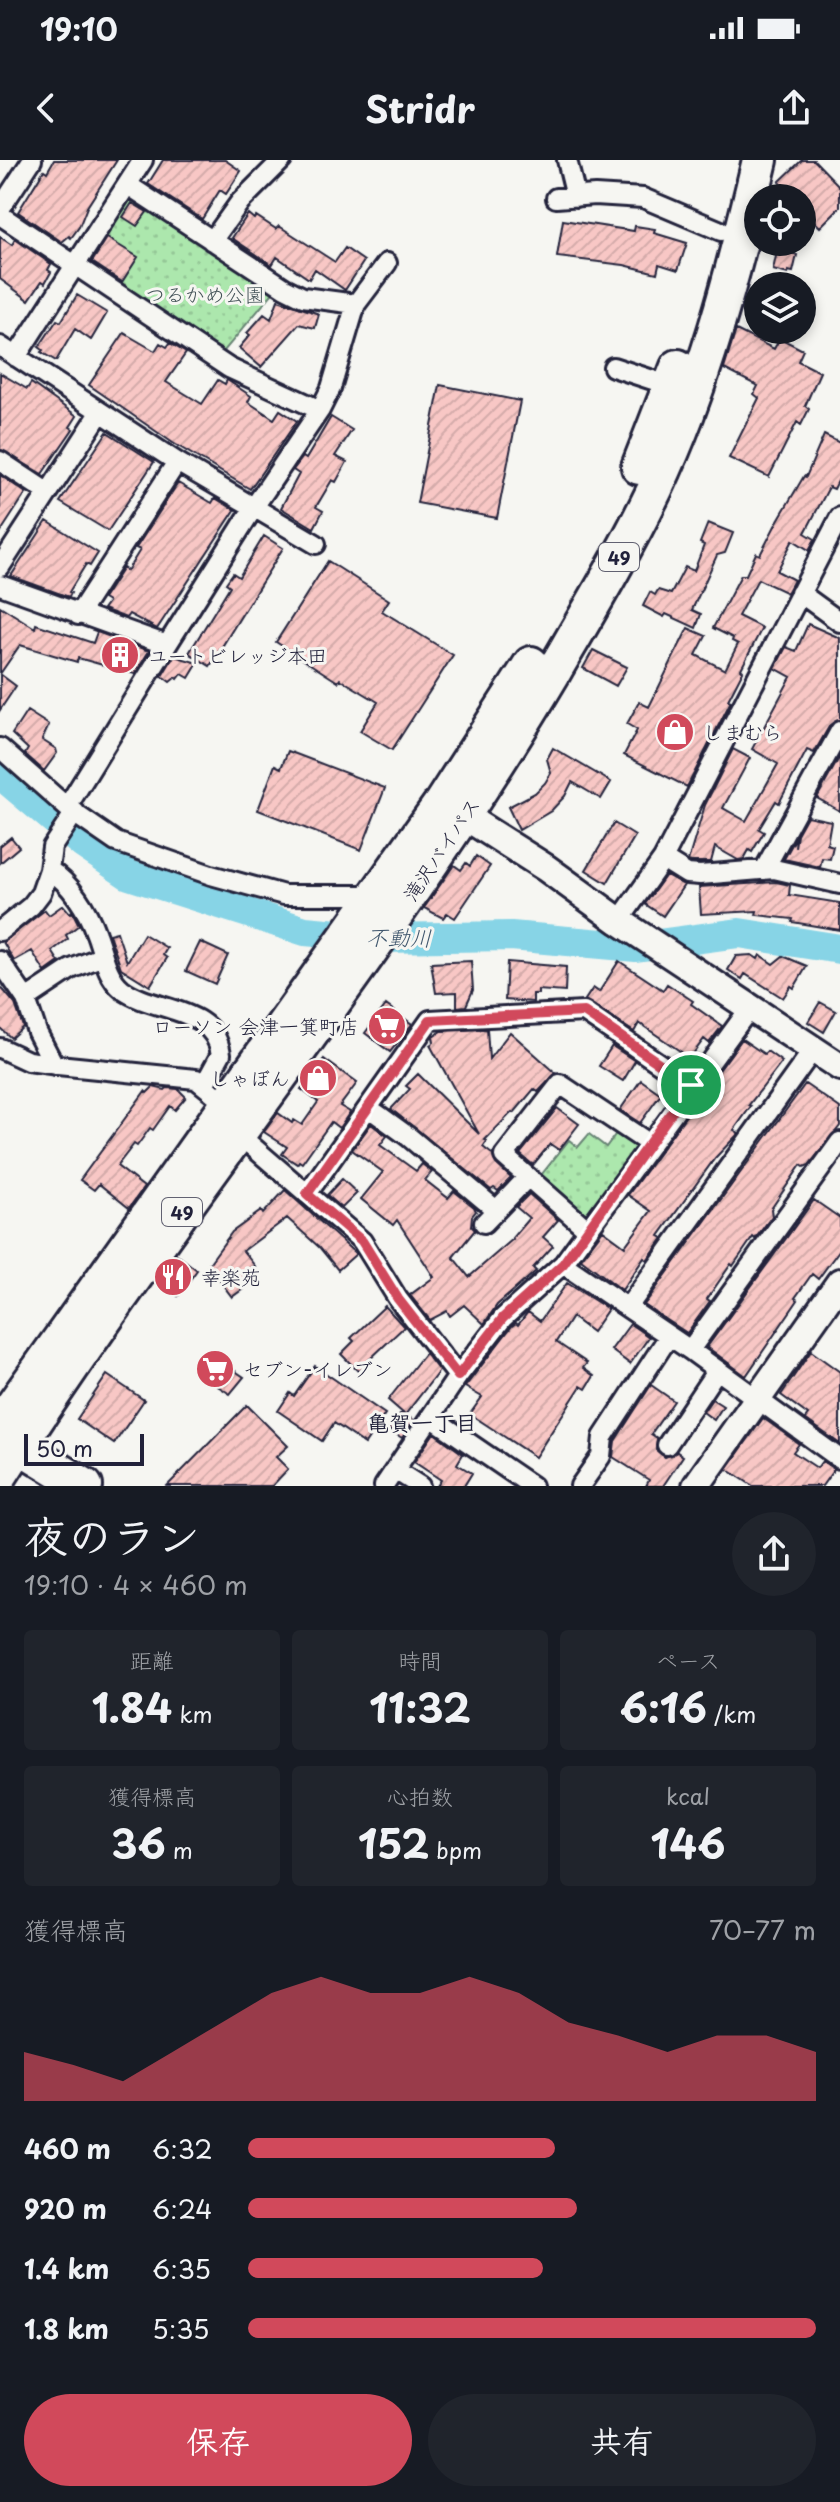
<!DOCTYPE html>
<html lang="ja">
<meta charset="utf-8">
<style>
:root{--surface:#171b24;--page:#20242c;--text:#f1f3f6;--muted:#9ea1a6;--accent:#d1495b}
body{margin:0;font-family:"Playpen Sans","Klee One",sans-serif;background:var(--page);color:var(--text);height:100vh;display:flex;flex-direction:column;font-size:30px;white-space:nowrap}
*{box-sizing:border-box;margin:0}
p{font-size:26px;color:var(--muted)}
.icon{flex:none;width:44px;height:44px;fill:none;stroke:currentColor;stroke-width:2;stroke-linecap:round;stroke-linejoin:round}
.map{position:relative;height:1326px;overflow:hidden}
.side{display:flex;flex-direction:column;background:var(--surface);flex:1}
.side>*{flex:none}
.fabs{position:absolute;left:744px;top:24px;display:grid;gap:16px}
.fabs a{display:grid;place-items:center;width:72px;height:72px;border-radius:50%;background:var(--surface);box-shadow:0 4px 12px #0003;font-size:40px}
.scale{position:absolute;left:24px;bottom:20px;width:120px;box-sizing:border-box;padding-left:8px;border:4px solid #22223b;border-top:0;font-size:22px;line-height:28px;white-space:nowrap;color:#22223b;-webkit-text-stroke:6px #f6f6f2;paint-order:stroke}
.pin{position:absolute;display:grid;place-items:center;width:68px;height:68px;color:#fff;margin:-34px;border:4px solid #fff;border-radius:50%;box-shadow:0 2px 8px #0007}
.round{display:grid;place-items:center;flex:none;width:84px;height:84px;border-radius:42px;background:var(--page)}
.headline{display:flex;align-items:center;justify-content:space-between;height:136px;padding:0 24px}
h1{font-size:44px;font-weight:700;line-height:60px}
.stats{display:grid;grid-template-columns:repeat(3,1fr);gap:12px;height:136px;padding:8px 24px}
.stats div{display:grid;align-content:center;border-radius:8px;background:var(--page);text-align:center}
.stats b{font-size:40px;font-weight:700}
.stats small{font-size:22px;font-weight:400}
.stats p{font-size:22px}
.chart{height:224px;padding:16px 24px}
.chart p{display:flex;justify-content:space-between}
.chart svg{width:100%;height:144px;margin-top:8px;fill:var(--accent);opacity:.7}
.button{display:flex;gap:16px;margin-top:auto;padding:16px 24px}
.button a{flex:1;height:92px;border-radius:48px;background:var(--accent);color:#fff;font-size:32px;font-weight:700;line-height:92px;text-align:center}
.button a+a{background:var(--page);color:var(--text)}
ul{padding:0 24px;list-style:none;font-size:26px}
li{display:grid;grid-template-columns:128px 96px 1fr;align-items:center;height:60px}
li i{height:20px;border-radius:10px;background:var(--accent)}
.status{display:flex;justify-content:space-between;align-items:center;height:56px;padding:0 40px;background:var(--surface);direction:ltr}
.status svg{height:22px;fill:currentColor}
header{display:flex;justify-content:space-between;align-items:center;height:104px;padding:0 24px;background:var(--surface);font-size:36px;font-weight:700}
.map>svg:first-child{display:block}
.park{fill:url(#park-dots);stroke:#678474;stroke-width:2}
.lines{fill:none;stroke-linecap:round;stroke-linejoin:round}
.river{stroke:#87d4e6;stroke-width:30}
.building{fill:url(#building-hatch);stroke:#22223b;stroke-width:2}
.street-casing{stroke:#22223b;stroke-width:24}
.secondary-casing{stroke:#22223b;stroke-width:32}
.highway-casing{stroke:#22223b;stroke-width:40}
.street{stroke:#f6f6f2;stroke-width:18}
.secondary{stroke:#f6f6f2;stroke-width:26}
.highway{stroke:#f6f6f2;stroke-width:34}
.route-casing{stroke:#fff;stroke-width:16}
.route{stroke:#d1495b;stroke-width:10}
.labels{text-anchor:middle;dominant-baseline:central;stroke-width:6;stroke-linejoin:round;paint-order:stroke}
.shield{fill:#f6f6f2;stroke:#626272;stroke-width:2}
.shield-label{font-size:18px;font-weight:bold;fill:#22223b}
.park-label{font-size:20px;fill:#445358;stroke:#f6f6f2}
.poi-label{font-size:20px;fill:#22223b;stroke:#f6f6f2;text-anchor:start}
.street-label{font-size:20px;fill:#22223b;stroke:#f6f6f2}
.water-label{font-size:22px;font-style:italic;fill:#40576e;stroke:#f6f6f2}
.neighbourhood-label{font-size:22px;font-weight:bold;fill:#22223b;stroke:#f6f6f2}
</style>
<div class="status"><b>19:10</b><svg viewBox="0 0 49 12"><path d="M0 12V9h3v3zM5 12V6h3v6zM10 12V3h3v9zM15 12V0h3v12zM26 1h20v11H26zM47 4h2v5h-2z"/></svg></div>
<header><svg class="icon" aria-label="back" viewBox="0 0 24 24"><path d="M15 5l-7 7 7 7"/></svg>Stridr<svg class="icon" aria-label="share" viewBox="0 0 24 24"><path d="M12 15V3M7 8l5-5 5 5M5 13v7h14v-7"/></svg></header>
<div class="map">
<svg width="840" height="1326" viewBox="0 0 840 1326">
<defs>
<pattern id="park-dots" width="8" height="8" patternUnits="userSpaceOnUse" patternTransform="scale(2)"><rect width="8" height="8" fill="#ace7ad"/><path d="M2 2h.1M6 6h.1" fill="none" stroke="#94c696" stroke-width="1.8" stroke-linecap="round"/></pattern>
<pattern id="building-hatch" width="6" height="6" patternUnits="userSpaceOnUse" patternTransform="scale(2)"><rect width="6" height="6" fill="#f8c7c5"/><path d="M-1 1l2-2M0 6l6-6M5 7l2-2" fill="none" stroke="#d4abaa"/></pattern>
</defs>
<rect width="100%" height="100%" fill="#f6f6f2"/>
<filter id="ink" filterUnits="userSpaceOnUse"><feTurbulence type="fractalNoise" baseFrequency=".0125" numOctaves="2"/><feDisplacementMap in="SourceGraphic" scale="16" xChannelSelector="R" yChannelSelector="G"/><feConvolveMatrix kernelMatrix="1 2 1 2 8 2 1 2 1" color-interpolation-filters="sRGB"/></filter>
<g filter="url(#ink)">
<path class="park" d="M 129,31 L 277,128 L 219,197 L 82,104 Z
M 620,968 L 645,985 L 588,1061 L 538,1019 L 569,980 L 578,987 L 589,974 L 606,987 Z"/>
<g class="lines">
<path class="river" d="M 0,614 L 83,684 L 129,715 L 305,771 L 382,778 L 511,776 L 636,787 L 739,773 L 840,789"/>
</g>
<path class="building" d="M 54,0 L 117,0 L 87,47 L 79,67 L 71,78 L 69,76 L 62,82 L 18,52 L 44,10 L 47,12 Z
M 163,0 L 225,0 L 241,11 L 226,34 L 220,30 L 202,59 L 148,24 Z
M 802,0 L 814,0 L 840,27 L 840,47 L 820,67 L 802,49 L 802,38 L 794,38 L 779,22 Z
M 132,43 L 147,52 L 137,66 L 123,57 Z
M 248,54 L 254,59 L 256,56 L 276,69 L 279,66 L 335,102 L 345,88 L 364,101 L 345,130 L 315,109 L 309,119 L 277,97 L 272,105 L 232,78 Z
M 563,60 L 634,71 L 635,66 L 655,69 L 654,73 L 687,83 L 678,110 L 659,104 L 657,113 L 624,105 L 557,97 Z
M 0,77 L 12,85 L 15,79 L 51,104 L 48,110 L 51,112 L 45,123 L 42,121 L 29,140 L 0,119 Z
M 107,78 L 138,97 L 122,122 L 92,102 Z
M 779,82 L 795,82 L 792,93 L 797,95 L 793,112 L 788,111 L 788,114 L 773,110 Z
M 77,135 L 107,153 L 91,180 L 75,169 L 56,201 L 41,192 L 43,190 L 39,187 L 57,160 L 61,162 Z
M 278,140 L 319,154 L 315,168 L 299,164 L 261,207 L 239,188 L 250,175 L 247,173 L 264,154 L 271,159 Z
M 736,170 L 774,189 L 780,178 L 803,190 L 798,201 L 820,212 L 805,246 L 809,249 L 801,265 L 797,262 L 769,317 L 729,298 L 759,238 L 754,234 L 758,226 L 724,209 Z
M 124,173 L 155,191 L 160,183 L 167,187 L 170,183 L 186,193 L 166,222 L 202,244 L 218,220 L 225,224 L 227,220 L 251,236 L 248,242 L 274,259 L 280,250 L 297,261 L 250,329 L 173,283 L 89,225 Z
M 0,213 L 27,229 L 31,223 L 77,256 L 70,267 L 73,269 L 42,314 L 0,289 Z
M 440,225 L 520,241 L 497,358 L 417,343 Z
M 331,257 L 352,270 L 335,296 L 347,302 L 336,322 L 332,320 L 316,347 L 323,351 L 314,368 L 281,348 L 299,314 L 293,310 L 303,297 L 306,299 Z
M 107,272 L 154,302 L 108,371 L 60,342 Z
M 824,275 L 840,283 L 840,317 L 834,329 L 829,327 L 805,373 L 815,379 L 809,390 L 793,380 L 777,411 L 794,420 L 787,433 L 758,419 L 738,456 L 762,468 L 741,509 L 743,511 L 728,540 L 731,541 L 687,627 L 624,595 L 637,570 L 627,564 L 639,542 L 649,547 L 688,468 L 706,476 L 696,495 L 725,510 L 738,484 L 732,481 L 733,478 L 713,468 L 741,415 L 746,415 L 756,393 L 760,395 L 777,362 L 804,316 L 806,317 Z
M 0,315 L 26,333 L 0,373 Z
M 178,323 L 212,343 L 215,338 L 235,350 L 157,469 L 129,454 L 126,458 L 103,449 L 108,442 L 103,439 L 123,408 L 127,411 L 140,390 L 136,388 Z
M 47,361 L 98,393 L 90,406 L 86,404 L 69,432 L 71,433 L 69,437 L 11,416 Z
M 708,363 L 733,373 L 725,393 L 717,395 L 692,450 L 701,454 L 696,468 L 666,454 L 664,457 L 643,446 L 650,432 L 655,435 L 658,430 L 671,434 L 685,407 L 694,411 L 704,385 L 700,383 Z
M 264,376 L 283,388 L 210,506 L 189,493 L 230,426 L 226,423 L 233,413 L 239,417 Z
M 328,401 L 389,440 L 382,451 L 453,495 L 392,590 L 360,571 L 378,542 L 340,519 L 338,522 L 276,482 Z
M 0,446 L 35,468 L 36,464 L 93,483 L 97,472 L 149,491 L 135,514 L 78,498 L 77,502 L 20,485 L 0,514 L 16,526 L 0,550 Z
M 808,464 L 840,478 L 840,559 L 830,565 L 814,593 L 807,590 L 779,643 L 776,641 L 759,669 L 764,672 L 752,692 L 749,690 L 744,699 L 738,700 L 715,687 L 711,702 L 691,702 L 688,701 L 705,645 L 733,589 L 750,598 L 723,648 L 746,661 L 778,604 L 752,589 L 791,517 L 775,508 L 786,487 L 796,491 Z
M 593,490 L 627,507 L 616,526 L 583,508 Z
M 174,496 L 198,503 L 189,518 L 182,514 L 178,519 L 176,517 L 170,522 L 162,516 Z
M 27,551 L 49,565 L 42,580 L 56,589 L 57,593 L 44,611 L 25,594 L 28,589 L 12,574 Z
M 553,588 L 611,622 L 601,639 L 572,622 L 565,636 L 551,651 L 519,670 L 508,647 L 535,633 L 545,623 L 551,613 L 547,599 Z
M 288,591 L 385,628 L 361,690 L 258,650 L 275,605 L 281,608 Z
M 840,596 L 840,651 L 817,638 Z
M 807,656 L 831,661 L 827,684 L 833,686 L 830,699 L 822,698 L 820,707 L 784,699 L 796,677 L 795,687 L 797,674 Z
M 614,663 L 635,676 L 607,723 L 586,710 Z
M 11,677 L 19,687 L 0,703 L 0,686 Z
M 476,696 L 490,706 L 455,758 L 447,753 L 443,758 L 424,748 L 454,705 L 461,710 L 466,703 L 470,706 Z
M 666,715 L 684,725 L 663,756 L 645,744 Z
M 776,722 L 790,725 L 789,735 L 840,743 L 840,770 L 792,762 L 793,759 L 756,755 L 757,751 L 701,754 L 699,727 Z
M 63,745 L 70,753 L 72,751 L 79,765 L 66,775 L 68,779 L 52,791 L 59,802 L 45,812 L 32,791 L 14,801 L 3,782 L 45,750 L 49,755 Z
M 117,772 L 127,802 L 144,774 L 167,788 L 163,795 L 167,798 L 150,826 L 121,808 L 109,774 Z
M 200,782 L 228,795 L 215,824 L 186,811 Z
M 752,795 L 758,799 L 760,795 L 773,804 L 783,796 L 807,806 L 794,828 L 791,826 L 783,838 L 745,814 L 742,819 L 728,810 L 736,796 Z
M 471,801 L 473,830 L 466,846 L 457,847 L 457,832 L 436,833 L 431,803 Z
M 619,801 L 663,830 L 667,824 L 693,841 L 691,844 L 722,866 L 709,883 L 704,879 L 690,898 L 639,863 L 634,872 L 585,840 L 593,828 L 599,832 Z
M 507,802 L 566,807 L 565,832 L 538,830 L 538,834 L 533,834 L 533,842 L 505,840 Z
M 0,826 L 15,844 L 23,867 L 11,878 L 0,868 Z
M 820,842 L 836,851 L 824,872 L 808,862 Z
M 386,845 L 412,864 L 390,892 L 365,873 Z
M 487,869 L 489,899 L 510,872 L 556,913 L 538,932 L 534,929 L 514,953 L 512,952 L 485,980 L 487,981 L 483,987 L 492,994 L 496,1004 L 511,1018 L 498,1031 L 494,1028 L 491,1030 L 391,949 L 410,929 L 406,926 L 418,914 L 479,974 L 430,885 L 434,882 L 433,877 L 442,871 Z
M 742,879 L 764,894 L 767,891 L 782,902 L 749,945 L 751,946 L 734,970 L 739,973 L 715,998 L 659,1076 L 663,1078 L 647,1100 L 644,1098 L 622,1130 L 581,1099 L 603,1070 L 625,1086 L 651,1051 L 628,1035 Z
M 612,886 L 635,901 L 623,921 L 599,906 Z
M 324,899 L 357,923 L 340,946 L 350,952 L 339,968 L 331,962 L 302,1003 L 299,1001 L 297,1004 L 282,994 L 287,987 L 264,972 L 278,953 L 292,963 L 294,960 L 302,965 L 318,942 L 301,929 Z
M 641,920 L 661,934 L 640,963 L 620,950 Z
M 805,924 L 840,948 L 840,966 L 809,1005 L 804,1007 L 801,1005 L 771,1049 L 772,1056 L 755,1079 L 753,1077 L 733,1106 L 731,1104 L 707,1139 L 710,1141 L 687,1173 L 644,1145 Z
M 153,927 L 165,930 L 167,928 L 178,929 L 186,937 L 175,950 L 170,946 L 153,970 L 150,968 L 137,986 L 134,984 L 117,1006 L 144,1027 L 129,1048 L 99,1024 L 94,1030 L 80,1020 L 145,931 L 147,933 Z
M 557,948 L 579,964 L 559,990 L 550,984 L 533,1005 L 520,994 Z
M 371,964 L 387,976 L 380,985 L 416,1011 L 422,1004 L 432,1012 L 425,1020 L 448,1038 L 454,1031 L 474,1047 L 476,1051 L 472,1056 L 471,1066 L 475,1070 L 453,1097 L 469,1117 L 513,1079 L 512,1078 L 529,1058 L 516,1047 L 529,1034 L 558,1060 L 543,1077 L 553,1086 L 533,1108 L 536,1111 L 497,1145 L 484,1164 L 464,1145 L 450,1156 L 447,1151 L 430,1160 L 410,1135 L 434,1117 L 397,1060 L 393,1065 L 361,1039 L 383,1012 L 352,990 Z
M 342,1019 L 357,1033 L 342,1048 L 327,1035 Z
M 285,1030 L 356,1094 L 338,1110 L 320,1088 L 287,1058 L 243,1091 L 255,1106 L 244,1115 L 250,1124 L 232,1137 L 208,1105 L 232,1072 L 261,1051 L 263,1054 Z
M 814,1040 L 840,1058 L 840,1089 L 818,1119 L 812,1114 L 795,1138 L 798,1140 L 746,1216 L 707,1187 Z
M 176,1094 L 197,1110 L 178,1136 L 157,1120 Z
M 567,1123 L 608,1149 L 592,1172 L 572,1157 L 556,1182 L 587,1203 L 583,1208 L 594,1216 L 586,1229 L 581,1226 L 535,1297 L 470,1254 L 482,1237 L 465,1227 L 512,1166 L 516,1163 L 518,1165 L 528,1152 L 540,1161 Z
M 385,1146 L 404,1167 L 369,1200 L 359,1212 L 341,1194 L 354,1181 L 351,1178 Z
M 630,1164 L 649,1177 L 630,1204 L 611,1190 Z
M 206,1191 L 244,1217 L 230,1234 L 193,1210 Z
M 811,1191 L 840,1212 L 840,1284 L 805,1259 L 808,1255 L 781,1235 Z
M 425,1193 L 439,1211 L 405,1255 L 414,1260 L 402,1278 L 388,1269 L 401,1253 L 404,1254 L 388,1240 Z
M 315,1206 L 385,1254 L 365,1284 L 334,1263 L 322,1281 L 278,1251 L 290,1233 L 294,1236 Z
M 107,1215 L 144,1240 L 114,1284 L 77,1259 Z
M 651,1225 L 674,1241 L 651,1274 L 657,1278 L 656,1290 L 665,1297 L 677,1292 L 683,1296 L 663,1326 L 646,1326 L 649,1320 L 613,1297 L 615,1281 Z
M 712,1239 L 723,1246 L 714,1260 L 703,1252 Z
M 247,1245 L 288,1286 L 276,1297 L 288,1309 L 272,1326 L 167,1326 Z
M 763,1258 L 799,1284 L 793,1292 L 817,1308 L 822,1301 L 834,1309 L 822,1326 L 753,1326 L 727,1309 Z
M 434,1273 L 463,1294 L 457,1304 L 472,1313 L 464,1326 L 437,1326 L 441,1320 L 414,1302 Z"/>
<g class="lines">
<g class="street-casing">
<path id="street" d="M 567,0 L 576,37
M 128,25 L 285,128 L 303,137 L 356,144
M 556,38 L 595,35 L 643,38 L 721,71
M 0,49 L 32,0
M 0,55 L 229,208 L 320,250 L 254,347 L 167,485 L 0,425
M 212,81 L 240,42 L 282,0
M 0,186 L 177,302 L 316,384
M 16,197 L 143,0
M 613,207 L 671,226
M 320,250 L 331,228 L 356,144 L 387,103
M 0,301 L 47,332
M 0,407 L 100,253
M 800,433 L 840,462
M 78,455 L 177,302
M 0,588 L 71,651 L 116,682 L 211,715 L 284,735 L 376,735
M 67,647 L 167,485
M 663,699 L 687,714 L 700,715 L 774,709 L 840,724
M 49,710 C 70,722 88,751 96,774 C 103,792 106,816 122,829 C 154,853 214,845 221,894 L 204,925
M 764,710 L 840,571
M 619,761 L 663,699 L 840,357
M 0,771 L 31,746 L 41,733 L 49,710 L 52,687 L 75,652
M 0,801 L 26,839 L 37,872 L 54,905
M 26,839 L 71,809 L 103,796
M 0,888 L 28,901 L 58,905 L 196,919 L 227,944 L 238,974 L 362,1081 L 398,1139 L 458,1216
M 369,948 L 409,977 L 496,1050
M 307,1034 L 430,860 L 584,852 L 691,925
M 484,1063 L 528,1017
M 588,1070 L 504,996 L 560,924 L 650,984
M 563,1104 L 690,1190 L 840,1299
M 628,1147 L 813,890
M 690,1190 L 840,982
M 431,1257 L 532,1326
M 667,1285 L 717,1210
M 395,1310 L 420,1326
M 384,1326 L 458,1216 L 503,1158 L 563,1104 L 750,848
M 580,1326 L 601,1296 L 603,1277 L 669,1176"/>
</g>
<g class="secondary-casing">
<path id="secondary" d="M 447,645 L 546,708 L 619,761 L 840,907
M 696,1326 L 840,1122"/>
</g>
<g class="highway-casing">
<path id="highway" d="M 639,307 L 678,207
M 0,1264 L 442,642 L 531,504
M 0,1274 L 85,1326
M 0,1315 C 176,1041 388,791 554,511 C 589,451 625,391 655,329 C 704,226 734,111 760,0"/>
</g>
<use href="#street" class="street"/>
<use href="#secondary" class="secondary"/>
<use href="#highway" class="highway"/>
</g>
</g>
<g class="lines" filter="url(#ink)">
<g class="route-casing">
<path id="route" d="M 584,852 L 691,925 L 563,1104 L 503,1158 L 458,1216 L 398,1139 L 362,1081 L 307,1034 L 430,860 Z"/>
</g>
<use href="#route" class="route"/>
</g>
<defs>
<g id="building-disc" transform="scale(2)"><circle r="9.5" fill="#d1495b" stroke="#f6f6f2"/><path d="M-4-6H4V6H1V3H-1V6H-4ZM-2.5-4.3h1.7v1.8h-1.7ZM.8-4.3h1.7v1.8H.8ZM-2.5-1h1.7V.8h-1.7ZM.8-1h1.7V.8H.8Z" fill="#fff"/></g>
<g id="shop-disc" transform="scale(2)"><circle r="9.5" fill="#d1495b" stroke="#f6f6f2"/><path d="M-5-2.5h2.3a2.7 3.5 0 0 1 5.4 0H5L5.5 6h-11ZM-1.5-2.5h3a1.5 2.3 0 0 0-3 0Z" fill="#fff"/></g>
<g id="supermarket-disc" transform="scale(2)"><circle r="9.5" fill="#d1495b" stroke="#f6f6f2"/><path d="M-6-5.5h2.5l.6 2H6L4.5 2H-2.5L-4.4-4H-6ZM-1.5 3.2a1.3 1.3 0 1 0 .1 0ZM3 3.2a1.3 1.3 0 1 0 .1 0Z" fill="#fff"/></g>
<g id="restaurant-disc" transform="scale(2)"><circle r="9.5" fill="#d1495b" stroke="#f6f6f2"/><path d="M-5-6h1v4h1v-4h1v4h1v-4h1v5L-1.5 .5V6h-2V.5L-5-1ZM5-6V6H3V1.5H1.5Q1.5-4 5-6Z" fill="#fff"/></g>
</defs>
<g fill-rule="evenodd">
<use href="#building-disc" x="120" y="495"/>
<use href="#shop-disc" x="675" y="572"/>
<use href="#supermarket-disc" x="387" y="866"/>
<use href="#shop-disc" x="318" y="918"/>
<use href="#restaurant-disc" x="173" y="1117"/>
<use href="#supermarket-disc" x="215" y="1209"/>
</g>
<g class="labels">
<g class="shield">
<rect x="599" y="383" width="40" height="28" rx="6"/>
<rect x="162" y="1038" width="40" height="28" rx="6"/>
</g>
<g class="shield-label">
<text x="619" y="397">49</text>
<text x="182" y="1052">49</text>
</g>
<g class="park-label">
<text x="205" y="134">つるかめ公園</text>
</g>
<g class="poi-label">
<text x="148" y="495">ユートビレッジ本田</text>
<text x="703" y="572">しまむら</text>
<text x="359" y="866" text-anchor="end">ローソン 会津一箕町店</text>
<text x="290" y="918" text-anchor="end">しゃぼん</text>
<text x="201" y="1117">幸楽苑</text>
<text x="243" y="1209">セブン-イレブン</text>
</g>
<g class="street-label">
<text transform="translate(441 689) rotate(-56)">滝沢バイパス</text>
</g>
<g class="water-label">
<text transform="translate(399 776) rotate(1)">不動川</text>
</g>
<g class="neighbourhood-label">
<text x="422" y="1261">亀賀一丁目</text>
</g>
</g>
</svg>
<div class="fabs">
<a><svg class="icon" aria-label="locate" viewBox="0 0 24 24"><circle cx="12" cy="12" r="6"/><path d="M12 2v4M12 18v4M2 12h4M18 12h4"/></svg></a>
<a><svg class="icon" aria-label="layers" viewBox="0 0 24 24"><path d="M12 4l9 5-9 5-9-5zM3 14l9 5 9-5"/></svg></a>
</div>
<div class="scale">50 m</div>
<div class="pin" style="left:691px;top:925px;background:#1e9e55"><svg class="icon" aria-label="arrive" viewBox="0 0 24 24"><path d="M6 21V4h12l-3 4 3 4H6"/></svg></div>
</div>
<section class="side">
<div class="headline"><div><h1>夜のラン</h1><p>19:10 · 4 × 460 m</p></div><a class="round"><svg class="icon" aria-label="share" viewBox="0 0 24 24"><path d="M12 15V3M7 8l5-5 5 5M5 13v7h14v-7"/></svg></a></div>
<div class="stats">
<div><p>距離</p><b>1.84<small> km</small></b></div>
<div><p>時間</p><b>11:32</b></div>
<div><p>ペース</p><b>6:16<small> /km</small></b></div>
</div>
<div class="stats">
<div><p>獲得標高</p><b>36<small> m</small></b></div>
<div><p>心拍数</p><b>152<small> bpm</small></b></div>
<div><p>kcal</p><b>146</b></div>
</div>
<div class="chart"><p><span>獲得標高</span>70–77 m</p>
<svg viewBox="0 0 160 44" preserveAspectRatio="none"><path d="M0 44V29L10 33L20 38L30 29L40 20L50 11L60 6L70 11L80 11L90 6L100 11L110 20L120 24L130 29L140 24L150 24L160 29V44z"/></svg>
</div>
<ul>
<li><b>460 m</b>6:32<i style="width:54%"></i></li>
<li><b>920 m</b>6:24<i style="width:58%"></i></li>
<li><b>1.4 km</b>6:35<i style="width:52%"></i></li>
<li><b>1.8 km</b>5:35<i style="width:100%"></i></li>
</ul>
<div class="button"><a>保存</a><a>共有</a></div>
</section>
